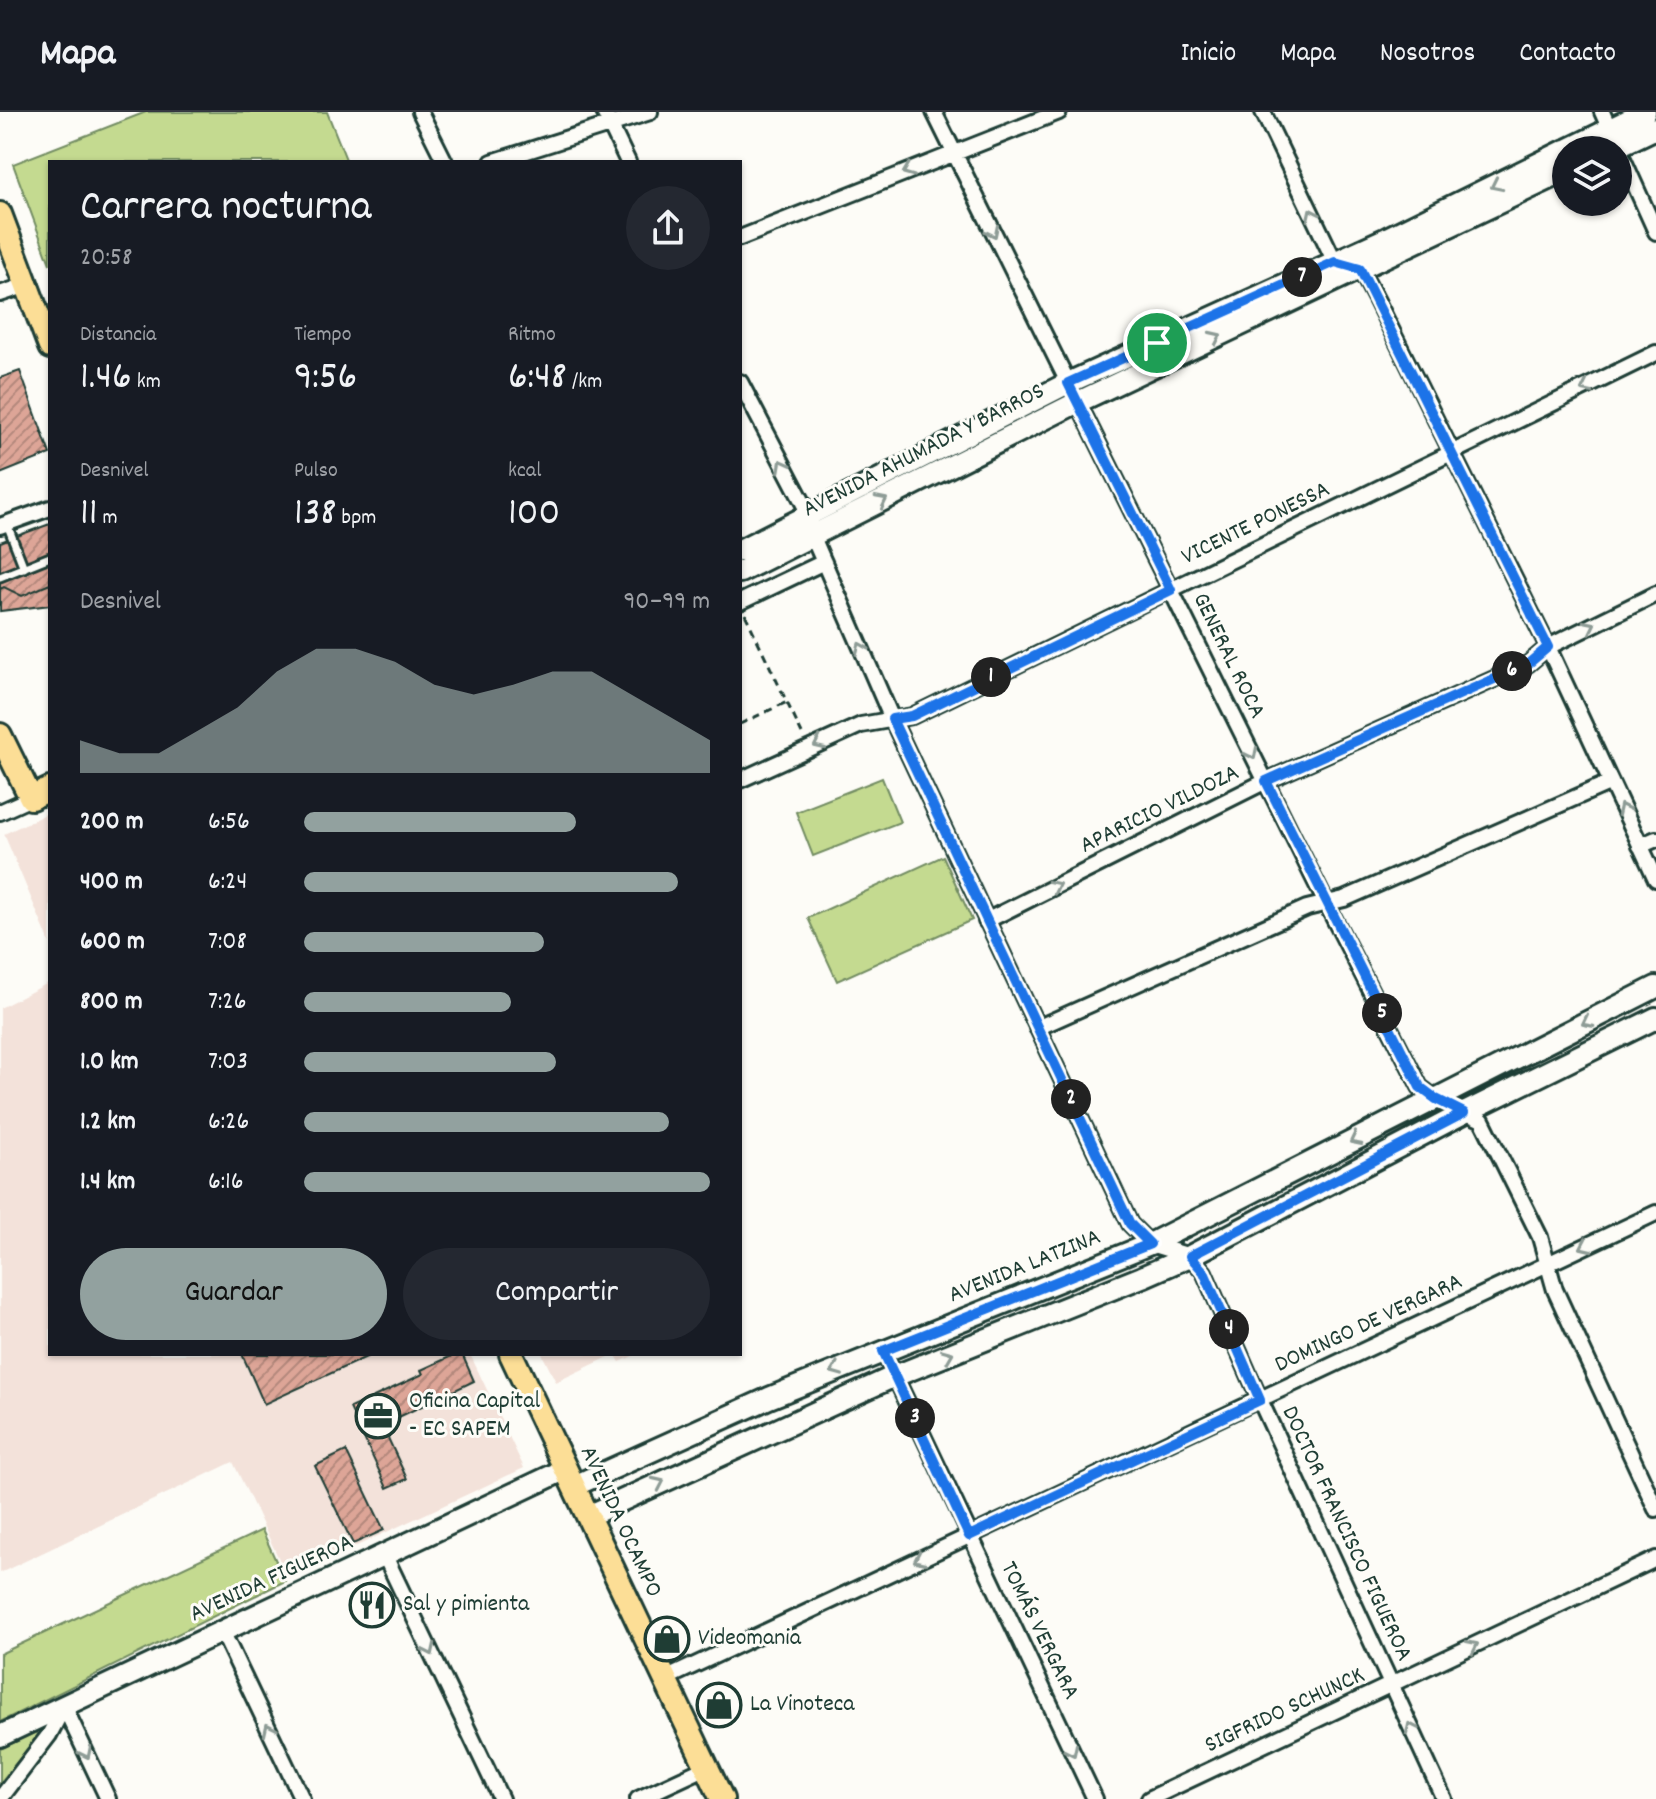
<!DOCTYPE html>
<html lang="es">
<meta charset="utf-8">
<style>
:root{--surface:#171b24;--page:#242831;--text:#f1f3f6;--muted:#9ea1a6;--line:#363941;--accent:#92a19f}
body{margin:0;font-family:Dekko,sans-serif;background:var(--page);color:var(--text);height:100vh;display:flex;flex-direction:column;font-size:30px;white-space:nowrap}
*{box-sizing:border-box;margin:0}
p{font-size:26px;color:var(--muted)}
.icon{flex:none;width:44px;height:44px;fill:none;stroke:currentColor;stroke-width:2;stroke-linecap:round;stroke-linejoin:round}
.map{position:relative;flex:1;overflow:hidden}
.panel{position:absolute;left:48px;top:48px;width:694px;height:1196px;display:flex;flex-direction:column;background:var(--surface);border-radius:0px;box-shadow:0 2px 6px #0004}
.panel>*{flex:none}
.tools{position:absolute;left:1552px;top:24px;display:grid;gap:16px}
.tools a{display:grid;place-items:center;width:80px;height:80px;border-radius:50%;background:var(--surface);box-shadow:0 2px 6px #0004;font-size:40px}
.pin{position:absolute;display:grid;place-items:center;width:68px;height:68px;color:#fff;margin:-34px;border:4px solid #fff;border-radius:50%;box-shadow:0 2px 8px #0007}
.km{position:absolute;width:40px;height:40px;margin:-20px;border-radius:50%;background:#222;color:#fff;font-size:22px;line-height:40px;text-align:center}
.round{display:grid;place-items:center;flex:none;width:84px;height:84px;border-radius:42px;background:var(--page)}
.summary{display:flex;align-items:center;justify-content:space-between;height:136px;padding:0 32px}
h1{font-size:44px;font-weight:600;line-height:60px}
.stats{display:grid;grid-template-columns:repeat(3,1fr);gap:12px;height:136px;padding:8px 32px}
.stats div{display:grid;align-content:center}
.stats b{font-size:40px;font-weight:600}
.stats small{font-size:22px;font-weight:400}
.stats p{font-size:22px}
.chart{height:224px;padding:16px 32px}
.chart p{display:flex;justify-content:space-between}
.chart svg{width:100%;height:144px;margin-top:8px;fill:var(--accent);opacity:.7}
.button{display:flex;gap:16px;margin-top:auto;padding:16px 32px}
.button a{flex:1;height:92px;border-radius:48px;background:var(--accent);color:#111;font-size:32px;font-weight:600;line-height:92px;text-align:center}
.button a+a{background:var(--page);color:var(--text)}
ul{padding:0 32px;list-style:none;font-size:26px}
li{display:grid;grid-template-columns:128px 96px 1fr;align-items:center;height:60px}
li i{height:20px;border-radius:10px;background:var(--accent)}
header{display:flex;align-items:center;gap:48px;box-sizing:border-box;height:112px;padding:0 40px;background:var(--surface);border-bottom:2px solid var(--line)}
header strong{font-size:38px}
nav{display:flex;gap:44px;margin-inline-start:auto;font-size:28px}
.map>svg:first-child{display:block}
.built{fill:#f3e2da}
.green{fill:#c4da90;stroke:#728c62;stroke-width:2}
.building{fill:url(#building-hatch);stroke:#1f3d34;stroke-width:2}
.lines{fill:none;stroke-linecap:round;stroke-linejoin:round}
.lane-casing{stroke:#1f3d34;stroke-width:13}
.street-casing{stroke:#1f3d34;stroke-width:20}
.secondary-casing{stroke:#1f3d34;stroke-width:26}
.primary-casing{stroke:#1f3d34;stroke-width:28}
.path{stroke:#1f3d34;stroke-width:3;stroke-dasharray:8 6;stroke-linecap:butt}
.lane{stroke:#fdfcf7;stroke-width:7}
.street{stroke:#fdfcf7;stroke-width:14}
.secondary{stroke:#fdfcf7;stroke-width:20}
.primary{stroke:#fcde96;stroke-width:22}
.oneway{stroke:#8e9c96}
.route-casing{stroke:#fff;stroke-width:16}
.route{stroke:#1a73e8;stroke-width:10}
.labels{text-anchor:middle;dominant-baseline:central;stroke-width:6;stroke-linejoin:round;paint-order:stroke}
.street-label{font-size:24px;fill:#1f3d34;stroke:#fdfcf7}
.poi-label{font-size:24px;fill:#1f3d34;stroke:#fdfcf7;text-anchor:start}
</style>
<header>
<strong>Mapa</strong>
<nav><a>Inicio</a><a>Mapa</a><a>Nosotros</a><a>Contacto</a></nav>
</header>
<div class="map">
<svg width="1656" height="1687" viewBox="0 0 1656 1687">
<defs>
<pattern id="building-hatch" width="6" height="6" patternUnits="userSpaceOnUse" patternTransform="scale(2)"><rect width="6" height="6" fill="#dda597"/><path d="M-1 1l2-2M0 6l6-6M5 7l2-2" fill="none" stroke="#b3887c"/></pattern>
</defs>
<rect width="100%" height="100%" fill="#fdfcf7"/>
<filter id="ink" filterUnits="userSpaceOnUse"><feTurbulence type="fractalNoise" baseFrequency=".0125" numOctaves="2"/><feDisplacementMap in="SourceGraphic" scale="16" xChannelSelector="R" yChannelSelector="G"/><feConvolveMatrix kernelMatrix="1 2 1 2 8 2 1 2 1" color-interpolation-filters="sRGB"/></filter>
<g filter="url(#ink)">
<path class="built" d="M 50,700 L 50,831 L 4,722 Z
M 50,870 L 50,1242 L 470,1242 L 524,1356 L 288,1466 L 233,1350 L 0,1461 L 0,896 Z
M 542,1242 L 637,1242 L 620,1250 L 615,1242 L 556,1270 Z"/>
<path class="green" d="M 146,0 L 327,0 L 347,50 L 50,50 L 50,152 L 13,52 Z
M 882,666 L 900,710 L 813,744 L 796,700 Z
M 943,744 L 972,808 L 837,869 L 808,806 Z
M 262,1418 L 285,1469 L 0,1610 L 0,1542 Z
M 36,1620 L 39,1623 L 0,1671 L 0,1637 Z"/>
<path class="building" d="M 20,259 L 50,342 L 0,362 L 0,266 Z
M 50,412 L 50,472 L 22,484 L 4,475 L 0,477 L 0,430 Z
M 50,472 L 50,493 L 0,499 L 0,477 L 4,475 L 22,484 Z
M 242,1242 L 373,1242 L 264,1292 Z
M 456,1242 L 462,1242 L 474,1269 L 382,1313 L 407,1367 L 387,1376 L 350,1296 L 423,1262 L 421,1258 Z
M 346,1339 L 384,1418 L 353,1432 L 315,1354 Z"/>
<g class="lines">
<g class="lane-casing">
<path id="lane" d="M 7,412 L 24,456
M 0,465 L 50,445"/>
</g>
<g class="street-casing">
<path id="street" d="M 420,0 L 445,50
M 604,0 L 628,50
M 934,0 L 1326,791 L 1420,975 L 1436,987 L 1482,1008 L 1540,1125 L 1555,1178 L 1656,1397
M 1263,0 L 1335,150 L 1360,157 L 1377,189 L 1548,535 L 1656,767
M 1602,0 L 1656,120
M 492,50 L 650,0
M 740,126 L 1059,0
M 0,182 L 27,173
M 740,270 L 810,404 L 813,425 L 892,607 L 1130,1112 L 1150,1132 L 1190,1144 L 1204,1160 L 1260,1288 L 1444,1687
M 0,414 L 50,396
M 740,490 L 824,450
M 740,668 L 861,613 L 912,604 L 1656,241
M 0,700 L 31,686
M 1640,734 L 1656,727
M 986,809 L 1266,669 L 1528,552 L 1548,535 L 1656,482
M 1037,916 L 1307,796 L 1344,787 L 1611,670
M 883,1239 L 1095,1687
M 384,1442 L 501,1687
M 222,1519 L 302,1687
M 665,1567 L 1656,1101
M 64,1594 L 108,1687
M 0,1687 L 49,1623 L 64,1595
M 638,1687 L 707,1655
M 1149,1687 L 1656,1447"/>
</g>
<g class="secondary-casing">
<path id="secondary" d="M 1567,38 L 1645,0
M 1610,38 L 1656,16
M 740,438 L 1068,271 L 1387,126 L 1566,38
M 740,460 L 1078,290 L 1566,59
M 574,1374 L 769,1286 L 1150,1132 L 1656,875
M 588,1404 L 895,1264 L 1142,1165 L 1190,1144 L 1464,1001 L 1656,906
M 0,1624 L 566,1357"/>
</g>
<g class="primary-casing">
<path id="primary" d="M 0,102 L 50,235
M 0,623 L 31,686 L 50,677
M 511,1242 L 722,1687"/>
</g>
<path class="path" d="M 745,502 L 802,622
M 740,612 L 787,590"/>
<use href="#lane" class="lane"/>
<use href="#street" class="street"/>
<use href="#secondary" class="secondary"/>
<use href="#primary" class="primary"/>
</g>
<defs><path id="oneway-chevron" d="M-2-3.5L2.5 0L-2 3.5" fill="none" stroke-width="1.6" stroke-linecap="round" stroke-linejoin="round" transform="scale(2)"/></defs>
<g class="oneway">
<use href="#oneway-chevron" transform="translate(908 59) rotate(158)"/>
<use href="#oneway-chevron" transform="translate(1496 73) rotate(154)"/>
<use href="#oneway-chevron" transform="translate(1312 102) rotate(-115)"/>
<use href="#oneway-chevron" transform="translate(993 120) rotate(64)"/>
<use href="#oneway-chevron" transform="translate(1216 225) rotate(-25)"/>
<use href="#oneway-chevron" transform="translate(1586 276) rotate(154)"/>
<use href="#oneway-chevron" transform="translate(783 353) rotate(-118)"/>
<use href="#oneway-chevron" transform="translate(882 389) rotate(-27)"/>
<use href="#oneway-chevron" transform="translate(1590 514) rotate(-26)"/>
<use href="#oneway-chevron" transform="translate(861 536) rotate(-113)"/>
<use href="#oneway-chevron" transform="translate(819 632) rotate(155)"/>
<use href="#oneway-chevron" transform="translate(1252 642) rotate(64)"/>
<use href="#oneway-chevron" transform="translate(1623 697) rotate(-115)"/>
<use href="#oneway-chevron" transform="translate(1055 774) rotate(-26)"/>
<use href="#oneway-chevron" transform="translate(1587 910) rotate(153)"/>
<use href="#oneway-chevron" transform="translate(1355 1028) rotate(153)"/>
<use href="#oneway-chevron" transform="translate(1585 1134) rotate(155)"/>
<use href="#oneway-chevron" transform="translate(948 1243) rotate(-22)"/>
<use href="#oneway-chevron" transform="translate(836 1258) rotate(158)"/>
<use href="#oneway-chevron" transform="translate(659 1371) rotate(-25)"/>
<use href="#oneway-chevron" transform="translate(919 1447) rotate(155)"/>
<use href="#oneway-chevron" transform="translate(1473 1534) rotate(-26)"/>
<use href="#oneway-chevron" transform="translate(430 1538) rotate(65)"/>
<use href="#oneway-chevron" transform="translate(1411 1616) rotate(-115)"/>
<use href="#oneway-chevron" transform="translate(269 1617) rotate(-115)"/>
<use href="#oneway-chevron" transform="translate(1072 1639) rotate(64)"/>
<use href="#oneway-chevron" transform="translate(86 1641) rotate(64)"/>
</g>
</g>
<g class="lines" filter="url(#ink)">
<g class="route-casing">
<path id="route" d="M 1335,150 L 1360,157 L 1548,535 L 1528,552 L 1266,669 L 1420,975 L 1436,987 L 1464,1001 L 1190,1144 L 1204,1160 L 1260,1288 L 969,1424 L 883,1239 L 1150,1132 L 1130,1112 L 892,607 L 912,604 L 1171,478 L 1068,271 Z"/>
</g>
<use href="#route" class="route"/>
</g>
<defs>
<g id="office-ring" transform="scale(2.3)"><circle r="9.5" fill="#fdfcf7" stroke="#1f3d34" stroke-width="1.5"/><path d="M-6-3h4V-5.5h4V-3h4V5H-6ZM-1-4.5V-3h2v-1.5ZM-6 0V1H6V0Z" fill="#1f3d34"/></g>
<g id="restaurant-ring" transform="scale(2.3)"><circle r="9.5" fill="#fdfcf7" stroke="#1f3d34" stroke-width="1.5"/><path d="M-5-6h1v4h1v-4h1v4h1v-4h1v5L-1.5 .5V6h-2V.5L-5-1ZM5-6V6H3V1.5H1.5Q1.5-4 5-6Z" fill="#1f3d34"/></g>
<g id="shop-ring" transform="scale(2.3)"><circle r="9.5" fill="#fdfcf7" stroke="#1f3d34" stroke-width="1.5"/><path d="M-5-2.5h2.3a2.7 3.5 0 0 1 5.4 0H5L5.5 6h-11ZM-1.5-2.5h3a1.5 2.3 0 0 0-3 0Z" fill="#1f3d34"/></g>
</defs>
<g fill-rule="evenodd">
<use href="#office-ring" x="378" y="1304"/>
<use href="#restaurant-ring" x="372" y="1493"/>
<use href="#shop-ring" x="667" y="1527"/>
<use href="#shop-ring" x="719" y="1593"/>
</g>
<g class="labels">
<g class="street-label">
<text transform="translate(924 339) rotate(-27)">AVENIDA AHUMADA Y BARROS</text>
<text transform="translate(1256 412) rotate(-26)">VICENTE PONESSA</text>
<text transform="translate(1228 544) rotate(64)">GENERAL ROCA</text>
<text transform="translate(1160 698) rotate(-26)">APARICIO VILDOZA</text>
<text transform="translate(1025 1155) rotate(-22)">AVENIDA LATZINA</text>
<text transform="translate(1369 1212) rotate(-25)">DOMINGO DE VERGARA</text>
<text transform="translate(620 1410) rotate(65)">AVENIDA OCAMPO</text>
<text transform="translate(1346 1422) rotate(65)">DOCTOR FRANCISCO FIGUEROA</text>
<text transform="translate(272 1467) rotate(-25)">AVENIDA FIGUEROA</text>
<text transform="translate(1039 1519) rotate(64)">TOMÁS VERGARA</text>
<text transform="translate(1285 1599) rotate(-25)">SIGFRIDO SCHUNCK</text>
</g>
<g class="poi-label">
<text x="409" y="1290">Oficina Capital<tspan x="409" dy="28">- EC SAPEM</tspan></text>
<text x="403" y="1493">Sal y pimienta</text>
<text x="698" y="1527">Videomania</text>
<text x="750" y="1593">La Vinoteca</text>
</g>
</g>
</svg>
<div class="tools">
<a><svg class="icon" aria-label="layers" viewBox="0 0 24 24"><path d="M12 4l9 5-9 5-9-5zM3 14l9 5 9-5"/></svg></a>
</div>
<div class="pin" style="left:1157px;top:231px;background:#1e9e55"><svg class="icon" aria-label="arrive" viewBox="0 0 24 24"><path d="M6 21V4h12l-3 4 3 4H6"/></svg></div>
<b class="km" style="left:991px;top:565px">1</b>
<b class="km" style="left:1071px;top:987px">2</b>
<b class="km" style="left:915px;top:1306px">3</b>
<b class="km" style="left:1229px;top:1217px">4</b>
<b class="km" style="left:1382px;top:901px">5</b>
<b class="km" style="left:1512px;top:559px">6</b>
<b class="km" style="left:1302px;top:165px">7</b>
<section class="panel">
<div class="summary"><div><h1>Carrera nocturna</h1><p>20:58</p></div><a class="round"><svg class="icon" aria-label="share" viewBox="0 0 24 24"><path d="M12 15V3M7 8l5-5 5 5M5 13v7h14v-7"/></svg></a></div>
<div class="stats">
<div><p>Distancia</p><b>1.46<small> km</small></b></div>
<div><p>Tiempo</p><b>9:56</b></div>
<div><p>Ritmo</p><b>6:48<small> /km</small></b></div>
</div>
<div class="stats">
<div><p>Desnivel</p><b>11<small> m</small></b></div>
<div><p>Pulso</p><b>138<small> bpm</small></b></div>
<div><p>kcal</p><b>100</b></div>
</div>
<div class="chart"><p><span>Desnivel</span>90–99 m</p>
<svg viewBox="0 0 160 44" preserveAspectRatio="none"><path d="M0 44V34L10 38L20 38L30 31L40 24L50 13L60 6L70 6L80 10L90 17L100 20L110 17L120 13L130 13L140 20L150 27L160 34V44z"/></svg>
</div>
<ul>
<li><b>200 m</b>6:56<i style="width:67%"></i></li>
<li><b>400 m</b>6:24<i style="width:92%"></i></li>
<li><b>600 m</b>7:08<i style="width:59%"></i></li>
<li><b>800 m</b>7:26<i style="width:51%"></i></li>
<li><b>1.0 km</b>7:03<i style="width:62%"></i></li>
<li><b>1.2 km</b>6:26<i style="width:90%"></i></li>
<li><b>1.4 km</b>6:16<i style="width:100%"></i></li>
</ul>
<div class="button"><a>Guardar</a><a>Compartir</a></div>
</section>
</div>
